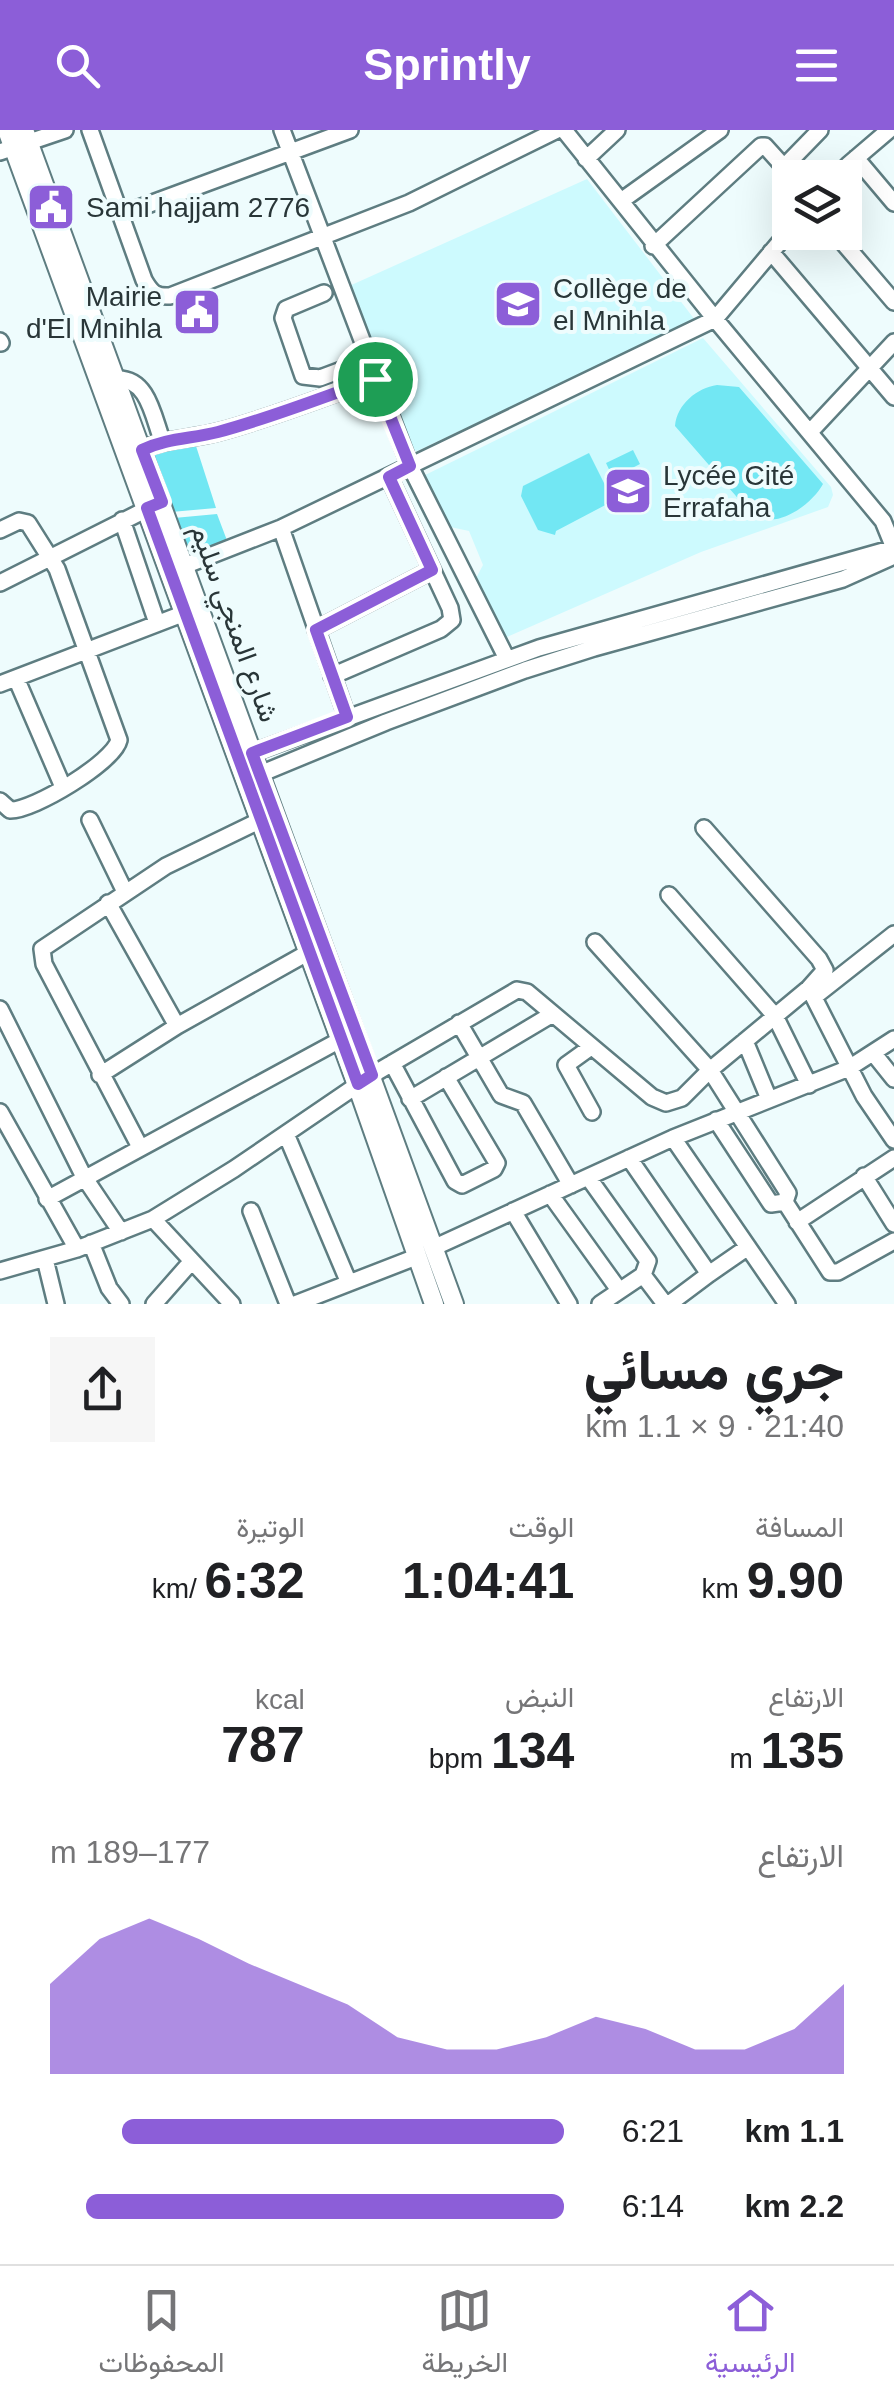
<!DOCTYPE html>
<html lang="ar">
<meta charset="utf-8">
<style>
:root{--surface:#fff;--page:#f6f6f6;--text:#202124;--muted:#757577;--line:#e0e0e0;--accent:#8c5ed8}
body{margin:0;font-family:Helvetica,Vazirmatn,sans-serif;background:var(--page);color:var(--text);direction:rtl;height:100vh;display:flex;flex-direction:column;font-size:38px;white-space:nowrap}
*{box-sizing:border-box;margin:0}
p{font-size:32px;color:var(--muted)}
.icon{flex:none;width:55px;height:55px;fill:none;stroke:currentColor;stroke-width:2;stroke-linecap:round;stroke-linejoin:round}
.map{position:relative;height:1174px;overflow:hidden;direction:ltr}
.drawer{display:flex;flex-direction:column;background:var(--surface);flex:1}
.drawer>*{flex:none}
.controls{position:absolute;left:772px;top:30px;display:grid;gap:20px}
.controls a{display:grid;place-items:center;width:90px;height:90px;border-radius:0px;background:var(--surface);box-shadow:0 10px 40px #0002;font-size:50px}
.pin{position:absolute;display:grid;place-items:center;width:85px;height:85px;color:#fff;margin:-42px;border:5px solid #fff;border-radius:50%;box-shadow:0 2px 10px #0007}
.round{display:grid;place-items:center;flex:none;width:105px;height:105px;border-radius:0px;background:var(--page)}
.head{display:flex;align-items:center;justify-content:space-between;height:170px;padding:0 50px}
h1{font-size:55px;font-weight:800;line-height:75px}
.metrics{display:grid;grid-template-columns:repeat(3,1fr);gap:15px;height:170px;padding:10px 50px}
.metrics div{display:grid;align-content:center}
.metrics b{font-size:50px;font-weight:800}
.metrics small{font-size:28px;font-weight:400}
.metrics p{font-size:28px}
.chart{height:280px;padding:20px 50px}
.chart p{display:flex;justify-content:space-between}
.chart svg{width:100%;height:180px;margin-top:10px;fill:var(--accent);opacity:.7}
ul{padding:0 50px;list-style:none;font-size:32px}
li{display:grid;grid-template-columns:160px 120px 1fr;align-items:center;height:75px}
li i{height:25px;border-radius:12px;background:var(--accent)}
header{display:flex;justify-content:space-between;align-items:center;height:130px;padding:0 50px;background:var(--accent);color:#fff;font-size:45px;font-weight:800}
.tabs{display:flex;justify-content:space-around;align-items:center;height:140px;border-top:2px solid var(--line);background:var(--surface);font-size:28px;color:var(--muted)}
.tabs a{display:grid;justify-items:center;gap:5px}
.tabs .current{color:var(--accent)}
.map>svg:first-child{display:block}
.built{fill:#cdfafe}
.green{fill:#72e7f3}
.lines{fill:none;stroke-linecap:round;stroke-linejoin:round}
.minor-casing{stroke:#5e7d81;stroke-width:20}
.major-casing{stroke:#5e7d81;stroke-width:22}
.minor{stroke:#fff;stroke-width:15}
.major{stroke:#fff;stroke-width:18}
.route-casing{stroke:#fff;stroke-width:20}
.route{stroke:#8c5ed8;stroke-width:12}
.labels{text-anchor:middle;dominant-baseline:central;stroke-width:8;stroke-linejoin:round;paint-order:stroke}
.poi-label{font-size:28px;fill:#293638;stroke:#eefcfd;text-anchor:start}
.street-label{font-size:28px;fill:#293638;stroke:#eefcfd}
</style>
<header><svg class="icon" aria-label="menu" viewBox="0 0 24 24"><path d="M4 6h16M4 12h16M4 18h16"/></svg>Sprintly<svg class="icon" aria-label="search" viewBox="0 0 24 24"><circle cx="10" cy="10" r="6"/><path d="M15 15l6 6"/></svg></header>
<div class="map">
<svg width="894" height="1174" viewBox="0 0 894 1174">
<rect width="100%" height="100%" fill="#eefcfd"/>
<path class="built" d="M 587,49 L 695,190 L 417,321 L 407,319 L 347,157 Z
M 703,208 L 831,357 L 833,365 L 828,377 L 701,422 L 498,511 L 473,454 L 483,435 L 469,401 L 441,395 L 417,349 Z"/>
<path class="green" d="M 717,255 L 739,257 L 823,354 C 814,371 786,393 766,389 C 760,387 755,384 749,381 L 675,296 C 677,274 697,258 717,255 Z
M 145,312 L 196,316 L 216,378 L 171,382 Z
M 633,320 L 640,334 L 613,348 L 606,333 Z
M 589,323 L 613,371 L 556,401 L 555,405 L 538,400 L 521,366 L 523,356 Z
M 217,384 L 231,421 L 191,432 L 174,388 Z"/>
<g class="lines">
<g class="minor-casing">
<path id="minor" d="M 90,0 L 144,150 C 151,162 155,167 170,166 L 409,73 L 557,0
M 282,0 L 410,336 L 507,529
M 564,0 L 715,189 L 790,100
M 0,22 L 65,0
M 856,28 L 894,73
M 586,29 L 617,0
M 839,48 L 848,35 L 889,0
M 621,71 L 720,0
M 120,85 L 350,0
M 834,102 L 894,172
M 653,116 L 761,16 L 765,16 L 784,37 L 820,0
M 771,122 L 894,267
M 324,163 L 286,179 L 283,188 L 303,246 L 320,248 L 368,230
M 0,211 L 1,213
M 117,249 C 148,248 153,286 162,310
M 810,302 L 894,212
M 142,319 C 167,308 192,309 218,302 C 271,288 323,267 375,249
M 122,390 L 157,493
M 281,398 L 347,587
M 0,400 L 19,391 L 28,393 L 57,439 L 119,610 C 114,632 33,681 10,680 L 0,671
M 184,436 L 281,398 L 715,189 L 883,391 L 894,418
M 0,453 L 153,376
M 316,500 L 432,440
M 332,546 L 441,499 L 452,490 L 450,478 L 389,347
M 16,548 L 63,657
M 0,554 L 185,483
M 252,623 L 539,518 L 894,418
M 260,644 L 386,592 L 525,540 L 594,518 L 843,449 L 894,426
M 90,690 L 125,762
M 669,765 L 775,886 L 809,955
M 108,773 L 177,896
M 595,812 L 710,940 L 788,1063 L 785,1072 L 830,1142 L 838,1142 L 894,1111
M 809,858 L 864,966 L 894,1010
M 814,867 L 894,804
M 0,879 L 84,1047 L 121,1102
M 459,893 L 501,965 L 523,973 L 571,1055
M 745,911 L 769,969
M 591,917 L 566,935 L 592,982
M 874,924 L 894,949
M 392,933 L 455,1051 L 462,1055 L 494,1039 L 497,1033 L 446,947
M 100,945 L 177,896 L 309,822
M 410,969 L 551,885
M 0,982 L 77,1119
M 716,990 L 771,1074 L 785,1072
M 286,1004 L 349,1153
M 673,1008 L 787,1174
M 140,1017 L 44,834 L 42,819 L 166,736 L 261,690
M 629,1028 L 709,1144 L 669,1174
M 864,1046 L 894,1094
M 588,1047 L 648,1131 L 643,1145 L 600,1174
M 550,1064 L 619,1160
M 47,1069 L 340,910
M 251,1081 L 288,1174
M 513,1081 L 569,1174
M 153,1089 L 232,1174
M 797,1092 L 894,1028
M 91,1113 L 109,1158 L 121,1174
M 433,1118 L 673,1008 L 849,938 L 894,909
M 45,1129 L 56,1174
M 0,1141 L 77,1119 L 153,1089 L 234,1039 L 372,945 L 517,860 L 527,862 L 652,967 L 666,973 L 682,968 L 710,940 L 809,858 L 825,840 L 819,829 L 704,698
M 709,1144 L 748,1117
M 643,1145 L 665,1174
M 154,1174 L 191,1132
M 295,1174 L 416,1127"/>
</g>
<g class="major-casing">
<path id="major" d="M 7,0 L 357,955 L 434,1174
M 24,0 L 454,1174"/>
</g>
<use href="#minor" class="minor"/>
<use href="#major" class="major"/>
</g>
<g class="lines">
<g class="route-casing">
<path id="route" d="M 375,249 L 410,336 L 389,347 L 432,440 L 316,500 L 347,587 L 252,623 L 372,945 L 358,954 L 147,378 L 162,372 L 142,320 C 167,308 191,309 218,302 C 271,288 323,267 375,249 Z"/>
</g>
<use href="#route" class="route"/>
</g>
<defs>
<g id="civic-square" transform="scale(2.5)"><rect x="-9" y="-9" width="18" height="18" rx="4" fill="#8c5ed8" stroke="#eefcfd"/><path d="M-.6-6.5H3V-4.5H.6V-3L4-1V1h2V6H-6V1h2V-1L-.6-3ZM-1.2 2.5V6h2.4V2.5Z" fill="#fff"/></g>
<g id="school-square" transform="scale(2.5)"><rect x="-9" y="-9" width="18" height="18" rx="4" fill="#8c5ed8" stroke="#eefcfd"/><path d="M0-5L7-2L0 1L-7-2ZM-4 1L0 2.5L4 1V4Q0 6-4 4Z" fill="#fff"/></g>
</defs>
<g fill-rule="evenodd">
<use href="#civic-square" x="51" y="77"/>
<use href="#school-square" x="518" y="174"/>
<use href="#civic-square" x="197" y="182"/>
<use href="#school-square" x="628" y="361"/>
</g>
<g class="labels">
<g class="poi-label">
<text x="86" y="77">Sami hajjam 2776</text>
<text x="553" y="158">Collège de<tspan x="553" dy="32">el Mnihla</tspan></text>
<text x="162" y="166" text-anchor="end">Mairie<tspan x="162" dy="32">d'El Mnihla</tspan></text>
<text x="663" y="345">Lycée Cité<tspan x="663" dy="32">Errafaha</tspan></text>
</g>
<g class="street-label">
<text transform="translate(235 493) rotate(70)">شارع المنجي سليم</text>
</g>
</g>
</svg>
<div class="controls">
<a><svg class="icon" aria-label="layers" viewBox="0 0 24 24"><path d="M12 4l9 5-9 5-9-5zM3 14l9 5 9-5"/></svg></a>
</div>
<div class="pin" style="left:375px;top:249px;background:#1e9e55"><svg class="icon" aria-label="arrive" viewBox="0 0 24 24"><path d="M6 21V4h12l-3 4 3 4H6"/></svg></div>
</div>
<section class="drawer">
<div class="head"><div><h1>جري مسائي</h1><p>21:40 · 9 × 1.1 km</p></div><a class="round"><svg class="icon" aria-label="share" viewBox="0 0 24 24"><path d="M12 15V3M7 8l5-5 5 5M5 13v7h14v-7"/></svg></a></div>
<div class="metrics">
<div><p>المسافة</p><b>9.90<small> km</small></b></div>
<div><p>الوقت</p><b>1:04:41</b></div>
<div><p>الوتيرة</p><b>6:32<small> /km</small></b></div>
</div>
<div class="metrics">
<div><p>الارتفاع</p><b>135<small> m</small></b></div>
<div><p>النبض</p><b>134<small> bpm</small></b></div>
<div><p>kcal</p><b>787</b></div>
</div>
<div class="chart"><p><span>الارتفاع</span>177–189 m</p>
<svg viewBox="0 0 160 44" preserveAspectRatio="none"><path d="M0 44V22L10 11L20 6L30 11L40 17L50 22L60 27L70 35L80 38L90 38L100 35L110 30L120 33L130 38L140 38L150 33L160 22V44z"/></svg>
</div>
<ul>
<li><b>1.1 km</b>6:21<i style="width:86%"></i></li>
<li><b>2.2 km</b>6:14<i style="width:93%"></i></li>
</ul>
</section>
<nav class="tabs">
<a class="current"><svg class="icon" aria-label="home" viewBox="0 0 24 24"><path d="M3 11l9-7 9 7M6 9v11h12V9"/></svg>الرئيسية</a>
<a><svg class="icon" aria-label="map" viewBox="0 0 24 24"><path d="M3 6l6-2 6 2 6-2v14l-6 2-6-2-6 2zM9 4v14M15 6v14"/></svg>الخريطة</a>
<a><svg class="icon" aria-label="saved" viewBox="0 0 24 24"><path d="M7 4h10v16l-5-4-5 4z"/></svg>المحفوظات</a>
</nav>
